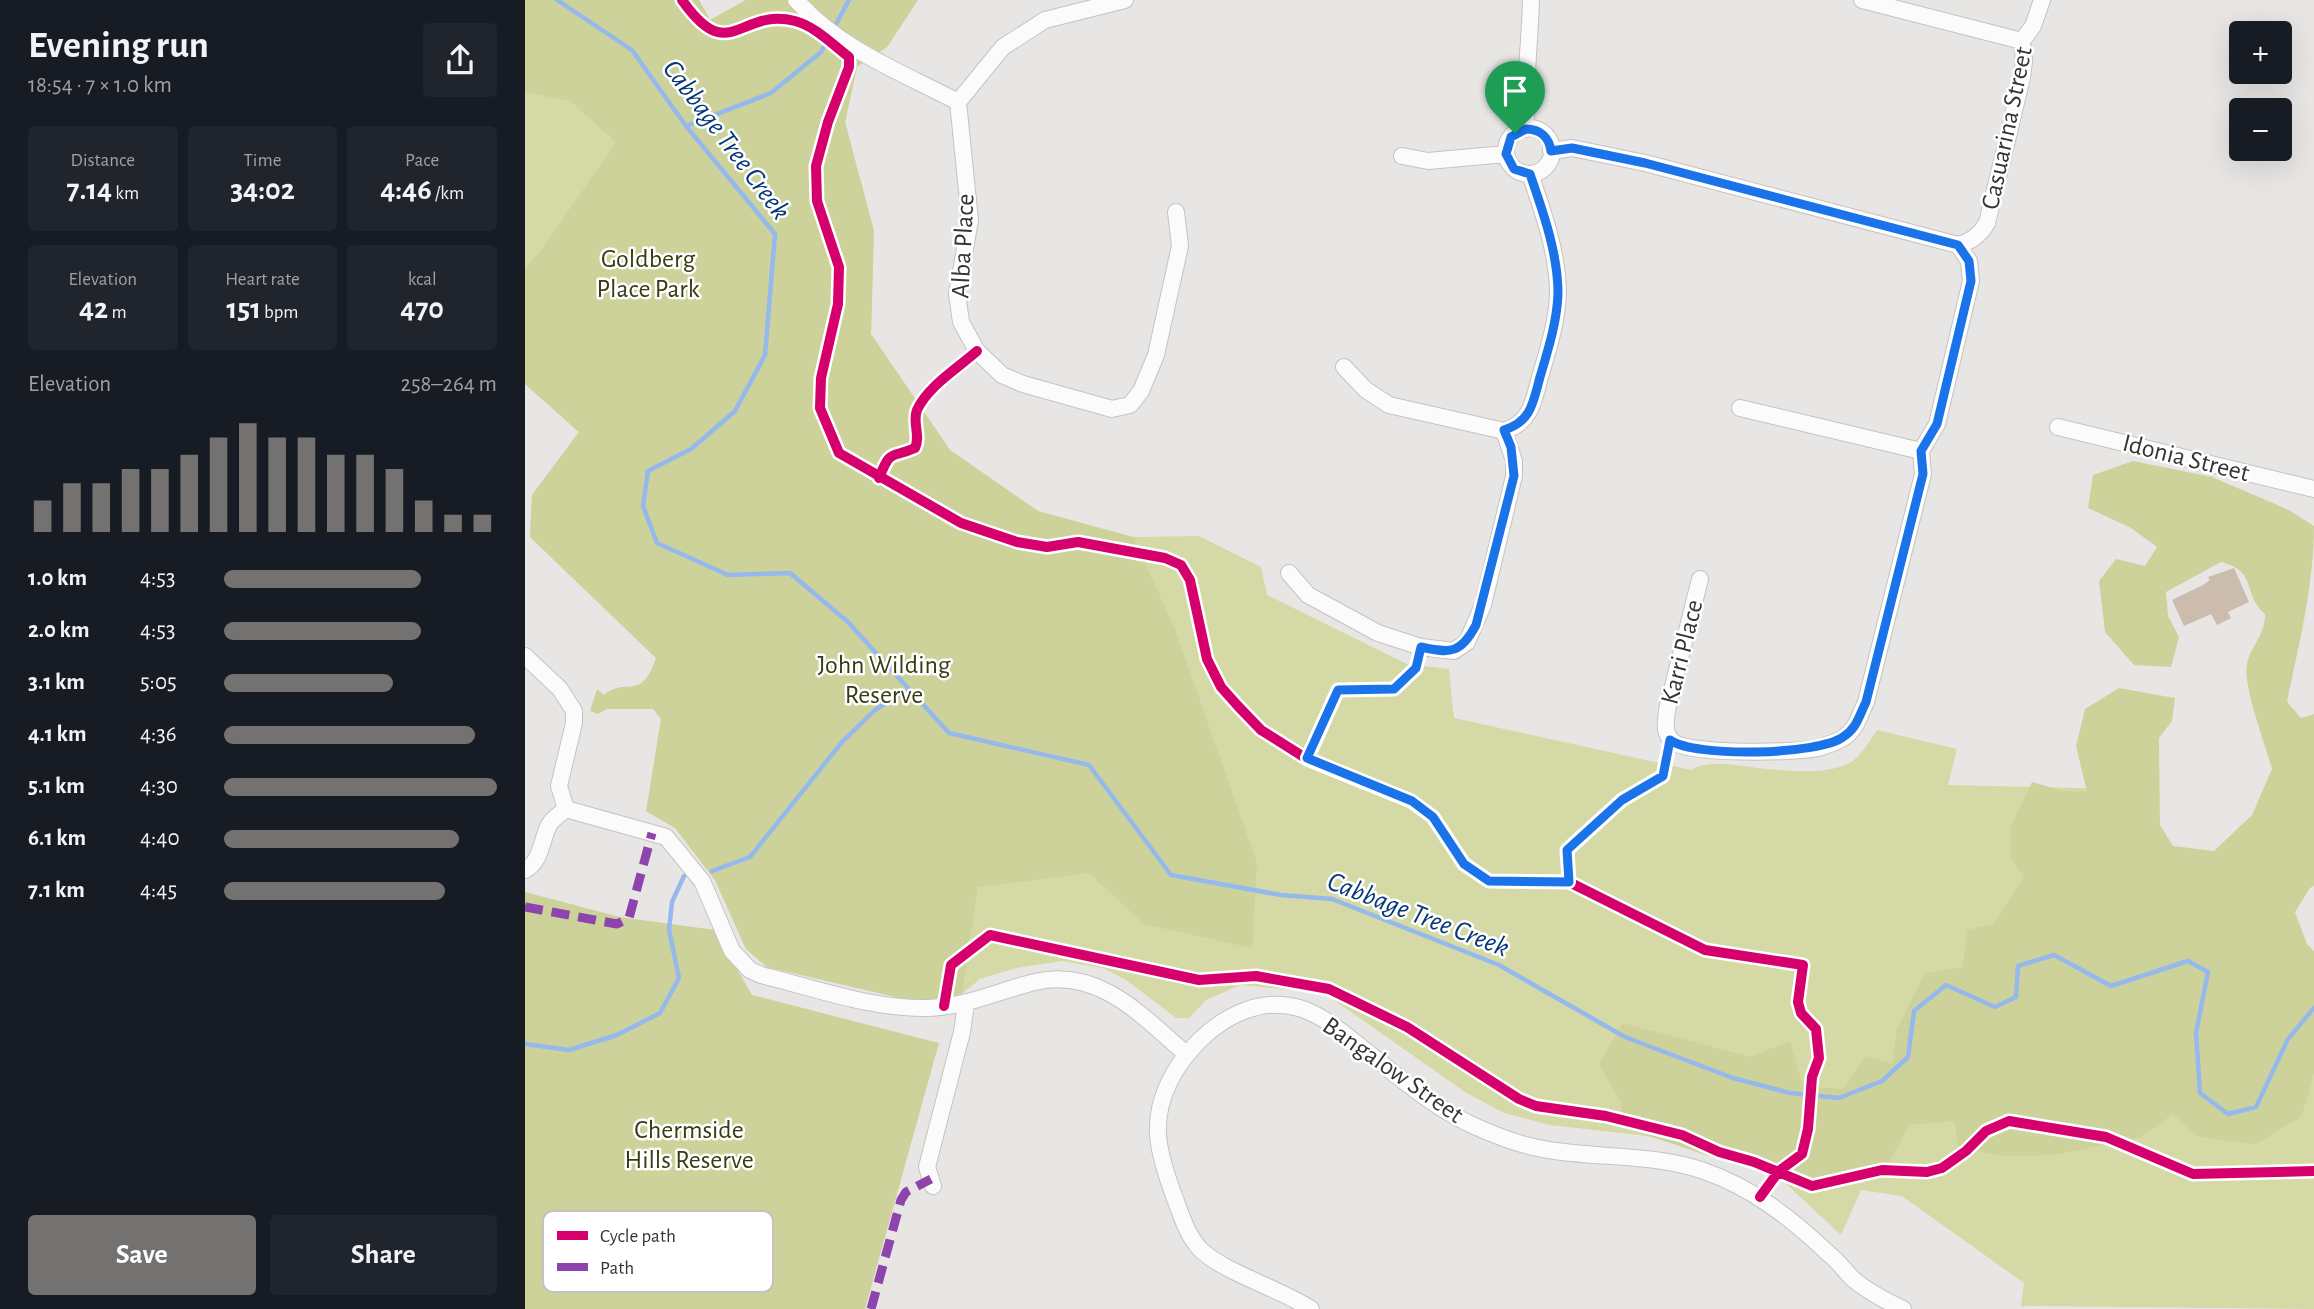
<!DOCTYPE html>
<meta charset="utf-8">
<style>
:root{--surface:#171b24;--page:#20242c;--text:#f1f3f6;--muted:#9ea1a6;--accent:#747271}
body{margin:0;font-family:"Alegreya Sans",sans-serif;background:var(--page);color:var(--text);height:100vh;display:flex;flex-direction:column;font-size:26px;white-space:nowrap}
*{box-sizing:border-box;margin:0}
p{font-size:23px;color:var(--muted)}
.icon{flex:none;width:38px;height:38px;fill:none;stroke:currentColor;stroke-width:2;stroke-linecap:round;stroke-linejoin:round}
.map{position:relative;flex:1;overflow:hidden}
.panel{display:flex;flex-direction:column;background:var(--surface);width:525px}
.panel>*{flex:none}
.buttons{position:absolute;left:1704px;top:21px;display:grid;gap:14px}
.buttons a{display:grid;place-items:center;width:63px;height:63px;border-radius:7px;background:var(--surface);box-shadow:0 7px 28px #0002;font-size:35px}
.pin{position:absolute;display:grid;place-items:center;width:60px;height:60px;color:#fff;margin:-72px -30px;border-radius:50% 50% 50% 0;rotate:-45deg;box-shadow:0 0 7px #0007}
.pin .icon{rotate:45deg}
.round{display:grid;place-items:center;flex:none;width:74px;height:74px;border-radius:7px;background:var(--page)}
.head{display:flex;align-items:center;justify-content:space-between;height:119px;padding:0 28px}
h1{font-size:38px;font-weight:700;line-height:52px}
.metrics{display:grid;grid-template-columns:repeat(3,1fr);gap:10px;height:119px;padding:7px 28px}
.metrics div{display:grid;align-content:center;border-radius:7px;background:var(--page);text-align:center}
.metrics b{font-size:30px;font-weight:700}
.metrics small{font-size:19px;font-weight:400}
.metrics p{font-size:19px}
.chart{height:196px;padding:14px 28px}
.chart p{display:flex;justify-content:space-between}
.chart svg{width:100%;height:126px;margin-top:7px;stroke:var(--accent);stroke-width:6}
.button{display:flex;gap:14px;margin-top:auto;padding:14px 28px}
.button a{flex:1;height:80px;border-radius:7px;background:var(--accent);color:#fff;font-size:28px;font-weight:700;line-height:80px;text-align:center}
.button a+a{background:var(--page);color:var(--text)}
ul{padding:0 28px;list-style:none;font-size:23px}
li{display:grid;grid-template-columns:112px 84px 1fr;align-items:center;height:52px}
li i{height:18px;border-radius:9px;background:var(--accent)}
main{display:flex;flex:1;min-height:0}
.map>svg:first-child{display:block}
.green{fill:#d4d9a5}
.forest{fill:#cdd29b}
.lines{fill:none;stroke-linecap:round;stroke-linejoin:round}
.stream{stroke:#95b8ed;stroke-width:4.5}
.building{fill:#cbbcae}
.minor-casing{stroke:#c5c3c2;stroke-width:18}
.minor{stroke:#fcfbfb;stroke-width:16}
.quiet{stroke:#8e44ad;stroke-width:9;stroke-dasharray:18 9;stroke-linecap:butt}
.cycleway-casing{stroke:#fff;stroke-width:15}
.cycleway{stroke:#d6006c;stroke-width:10}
.route-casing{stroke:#fff;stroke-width:14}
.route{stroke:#1a73e8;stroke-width:9}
.labels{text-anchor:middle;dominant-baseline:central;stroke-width:5;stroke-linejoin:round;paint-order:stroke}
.street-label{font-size:26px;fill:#353433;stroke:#fff}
.park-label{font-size:26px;fill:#383c12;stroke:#fff}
.water-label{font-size:28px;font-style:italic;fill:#053779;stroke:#fff}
.key{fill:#fff;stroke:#c2c2c2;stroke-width:2}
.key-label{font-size:19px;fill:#353433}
</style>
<main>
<section class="panel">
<div class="head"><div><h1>Evening run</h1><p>18:54 · 7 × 1.0 km</p></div><a class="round"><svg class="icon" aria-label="share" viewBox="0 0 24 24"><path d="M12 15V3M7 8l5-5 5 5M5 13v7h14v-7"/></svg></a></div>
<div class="metrics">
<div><p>Distance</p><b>7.14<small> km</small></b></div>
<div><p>Time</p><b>34:02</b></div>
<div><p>Pace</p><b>4:46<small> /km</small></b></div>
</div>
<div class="metrics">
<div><p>Elevation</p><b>42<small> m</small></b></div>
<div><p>Heart rate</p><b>151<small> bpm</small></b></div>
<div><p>kcal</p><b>470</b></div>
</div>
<div class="chart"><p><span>Elevation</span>258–264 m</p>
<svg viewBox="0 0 160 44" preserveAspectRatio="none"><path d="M5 44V33M15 44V27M25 44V27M35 44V22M45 44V22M55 44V17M65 44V11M75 44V6M85 44V11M95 44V11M105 44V17M115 44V17M125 44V22M135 44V33M145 44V38M155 44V38"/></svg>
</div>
<ul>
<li><b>1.0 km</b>4:53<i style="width:72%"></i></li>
<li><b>2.0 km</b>4:53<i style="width:72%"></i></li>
<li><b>3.1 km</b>5:05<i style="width:62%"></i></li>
<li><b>4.1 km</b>4:36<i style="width:92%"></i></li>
<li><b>5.1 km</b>4:30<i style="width:100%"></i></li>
<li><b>6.1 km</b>4:40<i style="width:86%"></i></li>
<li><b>7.1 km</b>4:45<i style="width:81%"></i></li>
</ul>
<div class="button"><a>Save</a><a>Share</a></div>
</section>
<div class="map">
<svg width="1789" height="1309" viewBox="0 0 1789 1309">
<rect width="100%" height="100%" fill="#e8e6e4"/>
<path class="green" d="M 0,0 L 174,0 L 185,20 L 221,0 L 393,0 L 362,47 L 332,67 L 320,123 L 349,231 L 346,334 L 425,450 L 513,511 L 608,537 L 674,536 L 736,567 L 742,595 L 882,664 L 924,669 L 929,718 L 1166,770 C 1183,761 1199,764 1218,766 C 1247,770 1306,778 1329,760 C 1339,751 1345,741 1352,730 L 1432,749 L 1423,785 L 1597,789 L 1789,1008 L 1789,1309 L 1496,1306 L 1499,1283 L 1377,1196 L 1336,1190 L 1316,1235 L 1256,1179 L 1237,1169 L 1122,1136 L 1025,1125 L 979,1113 L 940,1092 L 799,993 L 715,985 L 681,1000 L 664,1018 L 651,1018 L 601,980 L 578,968 L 537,961 L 491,968 L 455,979 L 437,994 L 392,1002 L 242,967 L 221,949 L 190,880 L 150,828 L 121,811 L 158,684 L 5,537 L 7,495 L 54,432 L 0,384 Z"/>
<path class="forest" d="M 0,0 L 174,0 L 185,20 L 221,0 L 393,0 L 362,47 L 332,67 L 320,122 L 349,231 L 346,334 L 425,450 L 513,511 L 608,537 L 649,627 L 732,863 L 727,948 L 619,924 L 564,873 L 453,887 L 437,994 L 392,1002 L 242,967 L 221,949 L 190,880 L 150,828 L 121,811 L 136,719 L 128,709 L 82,709 L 73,714 L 65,711 L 72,689 L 79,695 C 101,676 116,703 131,658 L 5,537 L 7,495 L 54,432 L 0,384 L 0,268 L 17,249 L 91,142 L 45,101 L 0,92 Z
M 1608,461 L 1687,477 L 1764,510 L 1789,526 C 1789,584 1774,645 1762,702 L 1776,718 L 1789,714 L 1789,886 L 1785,888 L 1770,912 L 1782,944 L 1789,951 L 1789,1072 L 1777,1116 L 1731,1144 L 1674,1137 L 1648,1114 L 1616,1137 L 1529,1155 L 1475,1156 L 1433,1146 L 1430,1121 L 1384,1125 L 1364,1163 L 1289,1190 L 1224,1152 L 1184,1156 L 1100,1128 L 1095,1100 L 1074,1065 L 1097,1023 L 1226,1057 L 1265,1041 L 1278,1086 L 1318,1089 L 1340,1056 L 1367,1064 L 1372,1029 L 1400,973 L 1438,967 L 1442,930 L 1468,924 L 1499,877 L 1486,859 L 1485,828 L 1507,782 L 1538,791 L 1562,792 L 1551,746 L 1560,709 L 1594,688 L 1650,698 L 1647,721 L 1634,738 L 1635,825 L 1648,846 L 1689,851 L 1727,815 L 1747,769 C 1741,746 1717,684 1722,664 C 1726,646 1741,633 1740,614 C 1716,592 1734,572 1696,562 L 1641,592 L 1643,616 L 1654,637 L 1646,667 L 1609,665 L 1580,632 L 1574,581 L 1591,559 L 1620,566 L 1632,547 L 1606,528 L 1563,508 L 1568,475 Z
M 0,892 L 95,917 L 190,930 L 227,995 L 414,1043 L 340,1309 L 0,1309 Z"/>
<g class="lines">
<path class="stream" d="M 32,0 L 107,50 L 161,126 L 250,234 L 240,355 L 210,411 L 166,449 L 123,471 L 118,506 L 132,543 L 203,575 L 265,573 L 322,621 L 424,733 L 564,765 L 646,875 L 756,895 L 807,899 L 974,965 L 1100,1037 L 1208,1078 L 1265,1093 L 1314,1098 L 1357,1081 L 1383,1057 L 1389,1011 L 1421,985 L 1470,1007 L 1491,997 L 1493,966 L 1529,955 L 1586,986 L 1663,961 L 1683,972 L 1671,1033 L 1675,1093 L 1703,1114 L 1731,1107 L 1763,1039 L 1789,1008
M 161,126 L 246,93 L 296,52 L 324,0
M 187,871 L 225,857 L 317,742 L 350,710 L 384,689
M 0,1044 L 44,1050 L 92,1035 L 135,1013 L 154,978 L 144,930 L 147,902 L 159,876"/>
</g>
<path class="building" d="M 1709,568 L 1724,602 L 1703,612 L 1706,618 L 1692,625 L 1686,614 L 1659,626 L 1647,600 L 1678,585 L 1685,580 L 1683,577 Z"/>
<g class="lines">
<g class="minor-casing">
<path id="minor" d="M 271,0 C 314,49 376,72 433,102
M 1337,0 L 1497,41
M 433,102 L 445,220 L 432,294 L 436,322 L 452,351 L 477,375 L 498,384 L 587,409 L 605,405 L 616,391 L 631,355 L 655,246 L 651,212
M 433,102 L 478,47 L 520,20 L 600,0
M981 151a23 23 0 1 1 46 0a23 23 0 1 1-46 0Z
M 1001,129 C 999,85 1005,43 1006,0
M 1026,151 L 1047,148 L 1120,163 L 1433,245 C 1446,242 1455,235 1462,223 L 1497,78 L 1499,61 L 1497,41 L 1508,26 L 1517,0
M 877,156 L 903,161 L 981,154
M 819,367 L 841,390 L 864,405 L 979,431
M 1215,408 L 1396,451
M 1533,427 L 1789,489
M 764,573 L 783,595 L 853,633 L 896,647 L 929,651 L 942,642 L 958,605 L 989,476 L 989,461 L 979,431 C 1006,422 1008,403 1015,377 C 1023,350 1032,322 1033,294 C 1033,253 1018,212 1005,174
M 1175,579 L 1142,710 C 1141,721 1138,733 1147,741 C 1160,755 1272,753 1293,748 C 1300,746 1311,742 1318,738 C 1332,729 1334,716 1341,702 L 1398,474 L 1396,451 L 1412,424 L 1446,281 L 1444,261 L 1433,245
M 0,656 L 35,689 L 49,711 L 49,723 L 34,786 L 41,809 C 35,814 27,819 24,825 C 16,840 17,861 0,870
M 41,809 L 141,837 L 177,881 L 207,951 L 225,970 L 236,975 C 290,988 346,1009 402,1008 C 441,1007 473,991 510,982 C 574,967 617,1016 661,1054
M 408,1186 L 402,1167 L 437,1032 L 441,1004
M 786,1309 C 756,1289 695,1271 674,1248 C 661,1233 656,1214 649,1196 C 642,1177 634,1154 633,1134 C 631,1098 650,1065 674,1041 C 700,1015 737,997 774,1008 C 798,1015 818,1033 837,1048 C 872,1075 906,1106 947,1125 C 969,1135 994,1145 1018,1149 C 1072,1159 1126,1153 1179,1171 C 1228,1188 1267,1219 1304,1254 C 1313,1261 1320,1271 1328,1279 C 1343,1292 1361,1301 1378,1309"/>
</g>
<use href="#minor" class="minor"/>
<path class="quiet" d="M 0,907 L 92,924 L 104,918 L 127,833
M 346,1309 L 376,1200 L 381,1192 L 406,1179"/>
<g class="cycleway-casing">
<path id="cycleway" d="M 157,0 C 205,68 214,7 270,21 C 290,26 308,45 324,57 L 324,67 L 303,122 L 291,166 L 292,201 L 314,267 L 313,304 L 296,378 L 295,408 L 314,453 L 436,523 L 492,542 L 522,547 L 553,542 L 640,558 L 656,565 L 665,580 L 682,659 L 696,687 L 712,705 L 736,730 L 782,759 L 886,801 L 908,817 L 939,864 L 964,881 L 1044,882 L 1180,950 L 1278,965 L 1273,1002 L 1276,1013 L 1291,1029 L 1294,1058 L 1287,1077 L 1283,1129 L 1277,1154 L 1254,1171 L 1235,1197
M 354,478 C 366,448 365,459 390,448 C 396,436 387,422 392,410 C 403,386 433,368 452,351
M 782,759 L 813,690 L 869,689 L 891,668 L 896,647
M 1044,882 L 1042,850 L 1097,800 L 1138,776 L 1145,740
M 419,1006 L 426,965 L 465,935 L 674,980 L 731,976 L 804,989 L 882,1027 L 994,1099 L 1011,1106 L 1081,1116 L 1157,1135 L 1194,1152 L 1229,1162 L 1287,1186 L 1357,1170 L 1402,1172 L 1417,1168 L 1441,1151 L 1461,1131 L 1484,1121 L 1581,1137 L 1668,1174 L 1789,1171"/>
</g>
<use href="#cycleway" class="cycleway"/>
</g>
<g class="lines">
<g class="route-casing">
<path id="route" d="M 1001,129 C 1015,129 1024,137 1026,151 L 1047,148 L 1120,163 L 1433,245 L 1444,261 L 1446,281 L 1412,424 L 1396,451 L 1398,474 L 1341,702 C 1334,716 1332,728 1318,737 C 1293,755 1170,758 1145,740 L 1138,776 L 1097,800 L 1042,850 L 1044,882 L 964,881 L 939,864 L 908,817 L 887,801 L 782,758 L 813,690 L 869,689 L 891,668 L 896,647 C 926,654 936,653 951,625 L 989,476 L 986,447 L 979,430 C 1006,422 1008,403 1015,377 C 1023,350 1032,322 1033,294 C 1033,253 1018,212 1005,174 L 989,169 L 981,154 L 986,137 Z"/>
</g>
<use href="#route" class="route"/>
</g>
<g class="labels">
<g class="street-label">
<text transform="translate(1482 128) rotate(-78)">Casuarina Street</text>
<text transform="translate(438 246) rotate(-87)">Alba Place</text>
<text transform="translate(1661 458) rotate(14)">Idonia Street</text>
<text transform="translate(1157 652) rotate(-76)">Karri Place</text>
<text transform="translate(868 1070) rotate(35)">Bangalow Street</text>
</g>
<g class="park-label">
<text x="123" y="259">Goldberg<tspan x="123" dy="30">Place Park</tspan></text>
<text x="359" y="665">John Wilding<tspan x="359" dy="30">Reserve</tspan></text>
<text x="164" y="1130">Chermside<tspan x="164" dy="30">Hills Reserve</tspan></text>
</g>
<g class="water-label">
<text transform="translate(201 140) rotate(53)">Cabbage Tree Creek</text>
<text transform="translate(893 915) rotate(21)">Cabbage Tree Creek</text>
</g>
</g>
<rect x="18" y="1211" width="230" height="81" rx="10" class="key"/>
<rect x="32" y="1231" width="31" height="9" fill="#d6006c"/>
<rect x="32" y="1263" width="31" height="8" fill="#8e44ad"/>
<g class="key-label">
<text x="75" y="1242">Cycle path</text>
<text x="75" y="1274">Path</text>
</g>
</svg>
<div class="buttons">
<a>+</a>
<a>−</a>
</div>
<div class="pin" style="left:990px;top:133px;background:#1e9e55"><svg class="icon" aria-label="arrive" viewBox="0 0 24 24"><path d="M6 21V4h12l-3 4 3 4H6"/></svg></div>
</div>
</main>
